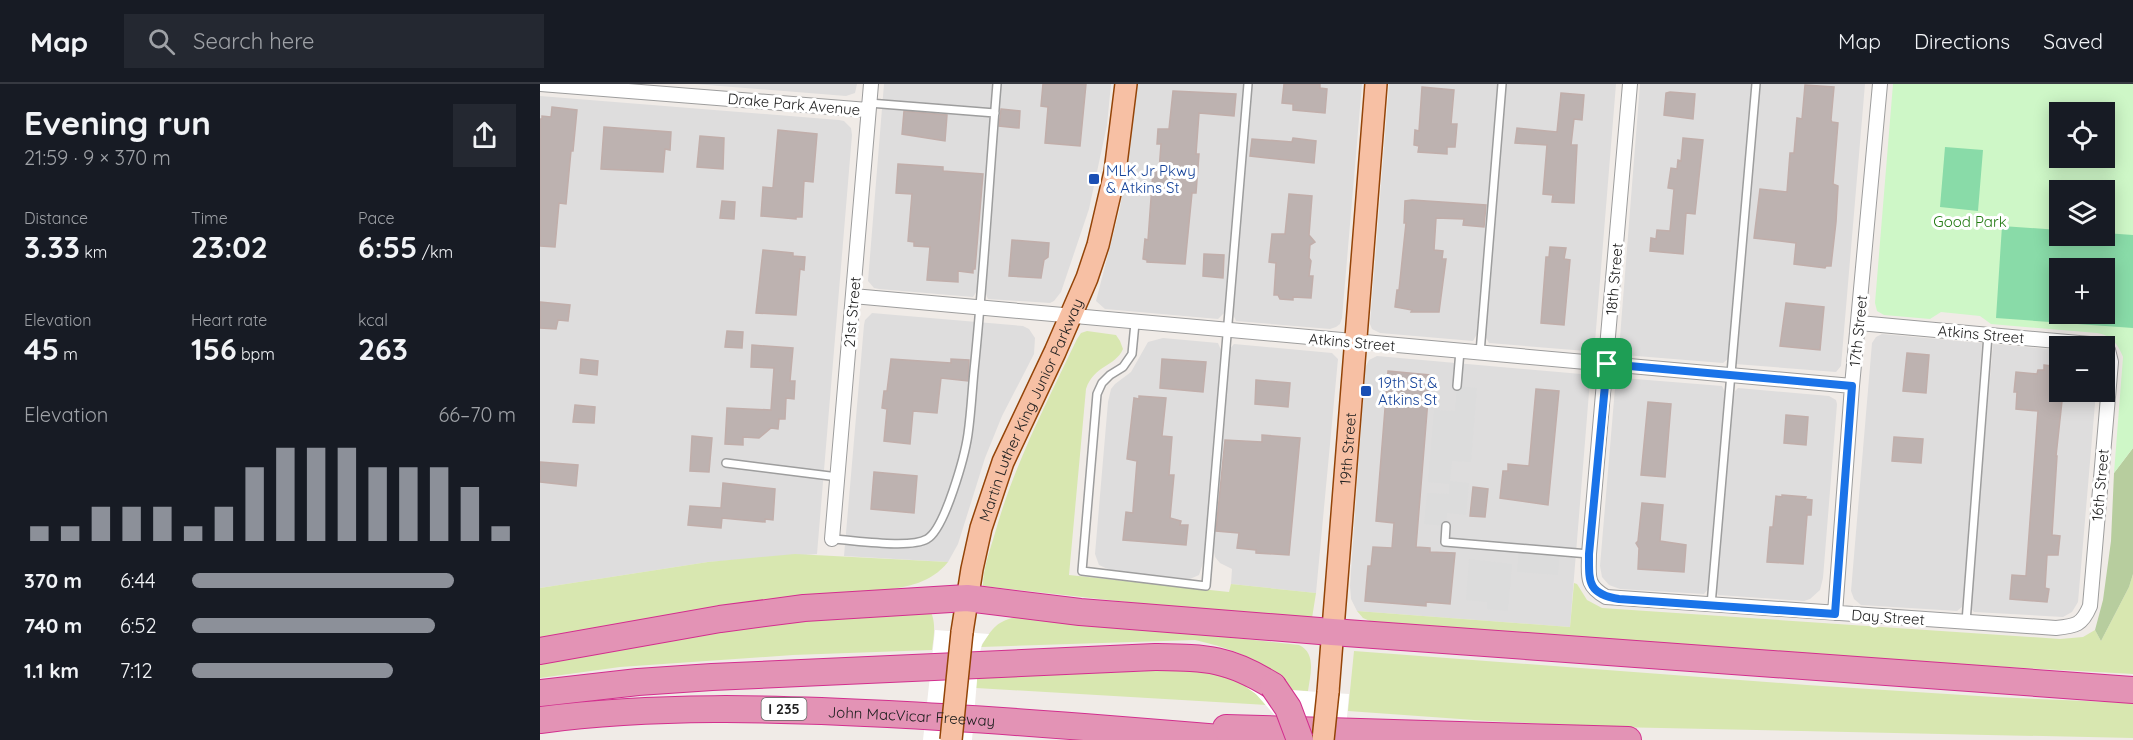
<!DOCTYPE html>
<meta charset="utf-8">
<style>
:root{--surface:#171b24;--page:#242831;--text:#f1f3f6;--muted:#9ea1a6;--line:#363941;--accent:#8c9099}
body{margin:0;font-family:Quicksand,sans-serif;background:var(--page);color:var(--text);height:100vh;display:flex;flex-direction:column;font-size:22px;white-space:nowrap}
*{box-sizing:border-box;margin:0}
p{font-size:20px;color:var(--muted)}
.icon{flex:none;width:33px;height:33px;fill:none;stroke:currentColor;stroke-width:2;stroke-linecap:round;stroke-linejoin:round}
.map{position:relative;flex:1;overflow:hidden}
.panel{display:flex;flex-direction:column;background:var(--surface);width:540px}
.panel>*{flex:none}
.fabs{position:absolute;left:1509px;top:18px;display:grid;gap:12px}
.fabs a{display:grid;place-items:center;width:66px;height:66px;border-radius:0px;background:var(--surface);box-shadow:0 3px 15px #0003;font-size:30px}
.pin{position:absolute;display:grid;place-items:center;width:51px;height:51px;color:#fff;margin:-26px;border-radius:12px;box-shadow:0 3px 9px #0006}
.round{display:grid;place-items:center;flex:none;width:63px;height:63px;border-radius:0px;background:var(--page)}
.headline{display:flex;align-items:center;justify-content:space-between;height:102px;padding:0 24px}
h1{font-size:33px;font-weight:700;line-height:45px}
.stats{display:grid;grid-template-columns:repeat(3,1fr);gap:9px;height:102px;padding:6px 24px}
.stats div{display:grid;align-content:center}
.stats b{font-size:30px;font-weight:700}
.stats small{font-size:16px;font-weight:400}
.stats p{font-size:16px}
.chart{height:168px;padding:12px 24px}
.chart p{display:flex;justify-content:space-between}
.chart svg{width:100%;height:108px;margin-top:6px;stroke:var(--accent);stroke-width:6}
ul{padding:0 24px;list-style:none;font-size:20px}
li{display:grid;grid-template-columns:96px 72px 1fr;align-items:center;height:45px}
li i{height:15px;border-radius:8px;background:var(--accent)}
header{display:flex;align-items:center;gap:36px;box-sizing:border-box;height:84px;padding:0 30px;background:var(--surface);border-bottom:2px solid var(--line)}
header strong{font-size:28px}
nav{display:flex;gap:33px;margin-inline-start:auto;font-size:21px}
.search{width:420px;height:54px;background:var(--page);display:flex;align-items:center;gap:15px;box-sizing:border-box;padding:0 21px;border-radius:0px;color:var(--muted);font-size:22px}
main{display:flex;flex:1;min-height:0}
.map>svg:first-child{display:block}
.residential{fill:#dedddd}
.grass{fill:#d8e7b0}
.forest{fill:#b7cd9e}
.park{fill:#cef7c7;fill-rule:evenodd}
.pitch{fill:#89dba8;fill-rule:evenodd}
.parking{fill:#dcdcdc}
.pier{fill:#fff}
.building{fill:#bdb2b0;stroke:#c1aeaa;stroke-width:1.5}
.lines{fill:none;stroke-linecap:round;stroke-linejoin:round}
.service-casing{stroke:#9d9d9d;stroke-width:10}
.minor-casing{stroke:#9d9d9d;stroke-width:16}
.primary-casing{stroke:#944408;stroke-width:24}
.motorway-casing{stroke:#d22f8e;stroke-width:28}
.service{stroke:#fff;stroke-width:7}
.minor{stroke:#fff;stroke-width:14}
.primary{stroke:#f7c0a4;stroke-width:21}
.motorway{stroke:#e393b5;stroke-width:26}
.primary-bridge-casing{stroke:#944408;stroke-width:24;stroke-linecap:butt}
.motorway-bridge-casing{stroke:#d22f8e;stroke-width:28;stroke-linecap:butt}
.primary-bridge{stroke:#f7c0a4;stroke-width:21}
.motorway-bridge{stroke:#e393b5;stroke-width:26}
.route-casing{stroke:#fff;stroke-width:12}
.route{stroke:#1a73e8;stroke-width:8}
.transit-dot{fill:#1a4fb4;stroke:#fff;stroke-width:2}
.labels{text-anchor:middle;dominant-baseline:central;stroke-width:6;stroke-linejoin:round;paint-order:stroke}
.shield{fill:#fff;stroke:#636363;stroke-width:1.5}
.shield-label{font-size:14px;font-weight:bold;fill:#202020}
.street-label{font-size:15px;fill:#202020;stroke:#fff}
.transit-label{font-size:15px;fill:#164399;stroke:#fff;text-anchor:start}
.park-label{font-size:15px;fill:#217a11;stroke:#fff}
</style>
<header>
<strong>Map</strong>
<div class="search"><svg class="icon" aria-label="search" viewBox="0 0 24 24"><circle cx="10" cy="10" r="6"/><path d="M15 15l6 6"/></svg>Search here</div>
<nav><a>Map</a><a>Directions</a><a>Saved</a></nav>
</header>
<main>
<section class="panel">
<div class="headline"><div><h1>Evening run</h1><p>21:59 · 9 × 370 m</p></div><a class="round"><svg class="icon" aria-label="share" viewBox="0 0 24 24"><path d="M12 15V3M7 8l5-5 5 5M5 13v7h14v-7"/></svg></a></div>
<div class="stats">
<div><p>Distance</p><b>3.33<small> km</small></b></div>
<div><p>Time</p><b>23:02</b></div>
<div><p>Pace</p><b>6:55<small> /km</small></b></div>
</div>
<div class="stats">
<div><p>Elevation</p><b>45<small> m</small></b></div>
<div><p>Heart rate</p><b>156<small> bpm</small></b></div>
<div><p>kcal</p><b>263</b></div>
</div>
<div class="chart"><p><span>Elevation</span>66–70 m</p>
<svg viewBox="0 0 160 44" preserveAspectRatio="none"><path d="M5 44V38M15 44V38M25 44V30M35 44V30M45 44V30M55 44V38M65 44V30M75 44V14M85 44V6M95 44V6M105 44V6M115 44V14M125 44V14M135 44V14M145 44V22M155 44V38"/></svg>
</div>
<ul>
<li><b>370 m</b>6:44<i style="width:81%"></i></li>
<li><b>740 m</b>6:52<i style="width:75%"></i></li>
<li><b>1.1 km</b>7:12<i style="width:62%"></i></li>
</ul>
</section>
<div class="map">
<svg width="1593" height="656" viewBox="0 0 1593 656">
<rect width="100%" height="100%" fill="#f0ebe7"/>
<path class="residential" d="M 155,0 L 317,0 L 315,9 L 306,12 Z
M 344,0 L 455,0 L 437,207 L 433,213 L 339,205 L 334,204 L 328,197 Z
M 461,0 L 571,0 L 567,41 L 549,125 L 521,208 L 514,217 L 510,219 L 448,215 L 445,208 Z
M 595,0 L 704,0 L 685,228 L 678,235 L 565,225 L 556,217 L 580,124 L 590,63 Z
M 711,0 L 822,0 L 802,234 L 800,240 L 796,243 L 790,245 L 696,237 L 692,228 Z
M 849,0 L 958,0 L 937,250 L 933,257 L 840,249 L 832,245 L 830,240 Z
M 965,0 L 1076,0 L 1055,258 L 1052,264 L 1046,267 L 949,259 L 945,252 Z
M 1100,0 L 1212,0 L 1189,274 L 1183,279 L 1084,271 L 1079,266 Z
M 1218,0 L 1325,0 L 1301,282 L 1296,288 L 1195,280 Z
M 0,12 L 299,36 L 304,37 L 311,44 L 312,51 L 277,470 L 168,478 L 0,504 Z
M 332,229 L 483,242 L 489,245 L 495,254 L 494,270 L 462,332 L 445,374 L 418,460 L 408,478 L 304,472 L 324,241 L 325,236 Z
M 1342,250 L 1442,259 L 1424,510 L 1422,523 L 1417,527 L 1321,521 L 1314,515 L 1311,507 L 1332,259 L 1336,253 Z
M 623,254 L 678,259 L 681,266 L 664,476 L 659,491 L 650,495 L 570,486 L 559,481 L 555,470 L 568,318 L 571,305 L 575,300 L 591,288 L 608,258 Z
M 694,260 L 792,269 L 798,275 L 776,509 L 691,500 L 692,485 L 680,479 L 675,473 L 673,464 L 673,452 L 688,267 Z
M 1453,260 L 1519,266 L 1520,308 L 1556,308 L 1538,518 L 1532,528 L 1523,533 L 1434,528 L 1430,523 Z
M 837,272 L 1041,290 L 1050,296 L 1030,543 L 817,527 L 811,515 L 810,502 L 825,284 L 829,276 Z
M 1083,294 L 1182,302 L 1185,308 L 1169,504 L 1164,510 L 1080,505 L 1069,501 L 1062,493 L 1060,482 L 1075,304 L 1077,298 Z
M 1198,304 L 1289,312 L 1296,316 L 1297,320 L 1283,494 L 1280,506 L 1270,515 L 1264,517 L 1178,511 L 1176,508 L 1192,321 L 1195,307 Z"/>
<path class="grass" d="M 547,247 L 576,251 L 580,257 L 583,265 C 575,283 554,281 546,305 L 529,491 L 689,508 L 691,500 L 776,509 L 772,534 L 758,537 L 443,502 C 443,485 450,466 455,449 C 474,381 507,318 537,255 L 541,249 Z
M 255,470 L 408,478 C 390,500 368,502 342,507 L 181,523 L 88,538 L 0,555 L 0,504 L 168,478 Z
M 1593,490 L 1593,590 L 1212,569 L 839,541 L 823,534 L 817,527 L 1030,543 L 1034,499 L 1037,500 L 1047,516 L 1062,524 L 1520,555 L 1543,553 L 1555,546 L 1561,557 L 1589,503 Z
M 388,523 C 397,536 394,551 392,566 L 253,571 L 80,583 L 0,594 L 0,577 L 186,544 Z
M 485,531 L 759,561 C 777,569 770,592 768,607 L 749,606 C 723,575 693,565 655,556 L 441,563 C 454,540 459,536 485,531 Z
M 814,567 L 1267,601 L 1454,613 L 1593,619 L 1593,654 L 1074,643 L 948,637 L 808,627 Z
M 658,585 L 697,595 L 716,610 L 727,621 L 436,604 L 437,594 Z"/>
<path class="forest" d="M 1593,364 L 1593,490 L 1589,503 L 1561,557 L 1555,546 L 1563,516 L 1571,457 L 1574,389 Z"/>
<path class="park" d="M 1353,0 L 1593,0 L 1593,364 L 1574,389 L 1583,273 C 1578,260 1571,251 1557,249 L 1451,240 L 1440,232 L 1401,228 L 1390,235 L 1344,231 L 1337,227 L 1335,219 ZM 1520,28 L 1564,28 L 1564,74 L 1520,74 ZM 1520,106 L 1564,106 L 1564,152 L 1520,152 ZM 1520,184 L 1564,184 L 1564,230 L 1520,230 Z"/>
<path class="pitch" d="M 1405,63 L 1443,66 L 1438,127 L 1400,123 Z
M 1462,142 L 1519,146 L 1520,152 L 1564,152 L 1565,149 L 1593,151 L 1593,244 L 1456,234 ZM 1520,184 L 1564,184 L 1564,230 L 1520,230 Z"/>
<path class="parking" d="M 917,302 L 937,304 L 931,378 L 912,377 L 910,397 L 929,399 L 926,431 L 907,429 L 906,442 L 884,440 L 887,409 L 909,410 L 909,400 L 888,398 L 894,326 L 915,327 Z
M 979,464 L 1020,467 L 1018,491 L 977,488 Z
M 929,475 L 972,480 L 968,527 L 947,525 L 947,518 L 926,516 Z"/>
<path class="pier" d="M 395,546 L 449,550 L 442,560 L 439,572 L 432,656 L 383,656 Z
M 706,603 L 809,610 L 805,656 L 738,635 L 716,610 Z"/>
<path class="building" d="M 503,0 L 546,0 L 540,62 L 505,59 L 508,23 L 501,22 Z
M 744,0 L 780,0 L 780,4 L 787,5 L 785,29 L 753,26 L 753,20 L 742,19 Z
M 1265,1 L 1294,3 L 1291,36 L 1292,38 L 1298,39 L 1293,100 L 1298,102 L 1296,138 L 1291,182 L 1286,182 L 1285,184 L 1254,180 L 1256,159 L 1214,154 L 1220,105 L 1247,108 L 1250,69 L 1254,69 L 1257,34 L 1262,35 Z
M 882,3 L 914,6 L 911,40 L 917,40 L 915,63 L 907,63 L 907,70 L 878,68 L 879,62 L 874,61 L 875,46 L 879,47 Z
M 633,7 L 696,10 L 694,32 L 659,29 L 656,70 L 659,70 L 656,109 L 652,109 L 645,180 L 607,178 L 607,176 L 603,175 L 605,155 L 608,156 L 613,87 L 619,87 L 621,60 L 617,60 L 618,45 L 629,45 Z
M 1130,8 L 1155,10 L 1153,35 L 1124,31 L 1126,9 Z
M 1021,9 L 1044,11 L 1042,36 L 1034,35 L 1031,61 L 1037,61 L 1034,119 L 1012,118 L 1013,111 L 1003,110 L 1007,61 L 975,59 L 977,44 L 1017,48 Z
M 12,23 L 37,26 L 33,67 L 31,67 L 26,120 L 19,119 L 15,163 L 0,162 L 0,35 L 2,35 L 2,32 L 11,33 Z
M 461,25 L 480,27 L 479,44 L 459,42 Z
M 364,27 L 407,31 L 405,57 L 362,50 Z
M 64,43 L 131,48 L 130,66 L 125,65 L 123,88 L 61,85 Z
M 238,46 L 277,50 L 273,98 L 264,97 L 262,133 L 256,133 L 256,135 L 221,132 L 223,103 L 233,104 Z
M 160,52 L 184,54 L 183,85 L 157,83 Z
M 753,54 L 776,57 L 774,79 L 710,72 L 712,55 L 752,58 Z
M 1143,54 L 1163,56 L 1155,130 L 1146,129 L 1143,170 L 1110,167 L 1111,154 L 1116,155 L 1117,146 L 1130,147 L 1134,105 L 1128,104 L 1131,84 L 1137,85 L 1138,76 L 1141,77 Z
M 358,80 L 403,83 L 403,87 L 443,90 L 435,185 L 433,185 L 433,189 L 418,187 L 418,198 L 387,196 L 390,163 L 374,162 L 374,158 L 368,157 L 372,110 L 356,109 Z
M 749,110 L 772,112 L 769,151 L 775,158 L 770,161 L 769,174 L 771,177 L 769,192 L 773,192 L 771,214 L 753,213 L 753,216 L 740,215 L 738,211 L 734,211 L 736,179 L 729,178 L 732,150 L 745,150 Z
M 872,116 L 946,121 L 944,143 L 923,141 L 924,135 L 896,134 L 894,166 L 903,167 L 902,175 L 906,175 L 899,228 L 871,228 L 872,226 L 855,223 L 857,206 L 859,206 L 866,139 L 864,139 L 865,117 Z
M 182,117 L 195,118 L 194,135 L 180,134 Z
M 472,156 L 509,159 L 508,173 L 504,176 L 501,194 L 469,192 Z
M 1010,163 L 1026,164 L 1024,175 L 1030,176 L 1024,241 L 1001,239 L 1006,173 L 1009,173 Z
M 223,166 L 253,169 L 253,172 L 265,173 L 264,186 L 260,185 L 256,231 L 216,229 Z
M 664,170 L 684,171 L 683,194 L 663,192 Z
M 0,218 L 30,221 L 28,237 L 18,236 L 16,245 L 0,244 Z
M 1246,219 L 1284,223 L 1280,266 L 1240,262 Z
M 187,247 L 203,248 L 202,264 L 185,263 Z
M 212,261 L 253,264 L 250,297 L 255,297 L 254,315 L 246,314 L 245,335 L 239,335 L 238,345 L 231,344 L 219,354 L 203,353 L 203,361 L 185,360 L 187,324 L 231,326 L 234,284 L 211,283 Z
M 1367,269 L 1389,271 L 1386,309 L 1363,307 Z
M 41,275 L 58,277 L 57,291 L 40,289 Z
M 351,275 L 411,279 L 411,275 L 429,276 L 428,297 L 401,294 L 397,329 L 373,327 L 370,360 L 344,357 L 347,325 L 342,324 L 344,307 L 347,307 Z
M 622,275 L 666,278 L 663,308 L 620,304 Z
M 1504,281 L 1520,283 L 1520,308 L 1523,308 L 1516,372 L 1517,372 L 1512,451 L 1520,452 L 1518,471 L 1507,471 L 1505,504 L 1509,505 L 1507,518 L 1470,515 L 1472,491 L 1486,492 L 1498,327 L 1476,325 L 1477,308 L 1474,308 L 1476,288 L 1497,290 L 1498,286 L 1504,286 Z
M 848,287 L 890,291 L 876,463 L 890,464 L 890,468 L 915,469 L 910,520 L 886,518 L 886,522 L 825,517 L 828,482 L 831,482 L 833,463 L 852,464 L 854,439 L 836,437 Z
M 716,296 L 750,299 L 748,323 L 715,320 Z
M 996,305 L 1019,307 L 1008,421 L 960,414 L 963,387 L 968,387 L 968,380 L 989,382 Z
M 599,312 L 626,314 L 622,352 L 632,353 L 629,391 L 634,391 L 630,434 L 641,437 L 640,441 L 648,441 L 646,461 L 583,456 L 586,428 L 593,429 L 593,427 L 597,377 L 587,375 L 594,314 L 599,315 Z
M 1108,318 L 1131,320 L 1125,393 L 1101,391 Z
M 35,321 L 55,323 L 54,339 L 33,338 Z
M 1246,331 L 1268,333 L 1266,361 L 1244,359 Z
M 722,351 L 760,354 L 749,471 L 716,469 L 716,466 L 697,464 L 699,449 L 676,447 L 685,356 L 722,358 Z
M 152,352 L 172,354 L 169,388 L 150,387 Z
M 1354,353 L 1383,355 L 1381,379 L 1352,377 Z
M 0,378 L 38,381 L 36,402 L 0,398 Z
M 334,388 L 377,392 L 374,429 L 331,425 Z
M 183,399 L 235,405 L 233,436 L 225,435 L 225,438 L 182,434 L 181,444 L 148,441 L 150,422 L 181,424 Z
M 933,403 L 948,405 L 945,433 L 930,432 Z
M 1242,411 L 1266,413 L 1265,415 L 1272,416 L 1271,431 L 1267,431 L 1263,480 L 1227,478 L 1230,443 L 1233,443 L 1236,412 L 1242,413 Z
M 1102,419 L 1123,421 L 1120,457 L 1146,461 L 1144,488 L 1098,485 L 1099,464 L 1096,459 L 1098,457 Z"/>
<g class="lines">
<g class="service-casing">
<path id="service" d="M 329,19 L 455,29
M 595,239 L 592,270 L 583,283 L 570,291 L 562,299 L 557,310 L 542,487 L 666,502 L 708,0
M 940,269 L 962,0
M 917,302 L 920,267
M 186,379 L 298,393
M 906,442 L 905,458 L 1049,470
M 292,455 C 314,456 370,465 387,455 C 405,445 425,371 428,350 C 431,329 432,308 434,287 C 444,191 449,96 457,0
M 1171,521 L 1216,0
M 1426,538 L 1448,251"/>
</g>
<g class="minor-casing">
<path id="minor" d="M 0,0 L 328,26
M 1090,0 L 1049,470 C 1049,492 1045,501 1066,513 L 1516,544 C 1536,542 1542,541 1550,522 L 1571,278 L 1568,266 L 1564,264
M 313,212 L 1312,302
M 1319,239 L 1550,260 L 1562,262
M 292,455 L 331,0
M 1295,529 L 1312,302 L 1340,0"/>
</g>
<g class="primary-casing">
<g id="primary">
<path id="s1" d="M 422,548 L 432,485 L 441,444 L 463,378 L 515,268 L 547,194 L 558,161 L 575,88 L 586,0"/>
<path id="s2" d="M 788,608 L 836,0"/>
</g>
</g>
<g class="motorway-casing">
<g id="motorway">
<path d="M 0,567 L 180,535 L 264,524 L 427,514 L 540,528 L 792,548 L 1593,606"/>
<path d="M 0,609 L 98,598 L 172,593 L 615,573 C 668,574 688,574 733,602"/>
<path id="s3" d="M 0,636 C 115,621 233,624 348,630 C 468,636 586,646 705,656"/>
<path d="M 686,644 L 1088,656"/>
</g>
</g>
<use href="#service" class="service"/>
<use href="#minor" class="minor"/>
<use href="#primary" class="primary"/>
<use href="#motorway" class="motorway"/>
<g class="primary-bridge-casing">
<path id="primary-bridge" d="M 411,656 L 422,548
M 783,656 L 788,608"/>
</g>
<g class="motorway-bridge-casing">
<path id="motorway-bridge" d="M 733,602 L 748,624 L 760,656"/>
</g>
<use href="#primary-bridge" class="primary-bridge"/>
<use href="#motorway-bridge" class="motorway-bridge"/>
</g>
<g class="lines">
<g class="route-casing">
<path id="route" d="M 1067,280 L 1312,302 L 1295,530 L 1079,515 C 1047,510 1049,497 1049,470 Z"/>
</g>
<use href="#route" class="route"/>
</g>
<g class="transit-dot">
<rect x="548" y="89" width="12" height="12" rx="3"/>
<rect x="820" y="301" width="12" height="12" rx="3"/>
</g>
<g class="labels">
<rect class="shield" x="221.5" y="614" width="45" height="22" rx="4.5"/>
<g class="shield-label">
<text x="244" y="625">I 235</text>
</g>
<g class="street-label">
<text transform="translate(254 20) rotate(5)">Drake Park Avenue</text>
<text transform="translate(1074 195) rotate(-85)">18th Street</text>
<text transform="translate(312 228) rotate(-85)">21st Street</text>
<text transform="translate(1318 247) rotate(-84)">17th Street</text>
<text transform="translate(1441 250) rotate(5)">Atkins Street</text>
<text transform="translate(812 258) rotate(5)">Atkins Street</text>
<text stroke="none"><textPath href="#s1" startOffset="234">Martin Luther King Junior Parkway</textPath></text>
<text stroke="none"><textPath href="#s2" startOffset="244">19th Street</textPath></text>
<text transform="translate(1560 401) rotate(-85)">16th Street</text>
<text transform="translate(1348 533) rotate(4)">Day Street</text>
<text stroke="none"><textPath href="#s3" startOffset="372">John MacVicar Freeway</textPath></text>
</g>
<g class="transit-label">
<text x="566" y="86">MLK Jr Pkwy<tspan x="566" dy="17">&amp; Atkins St</tspan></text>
<text x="838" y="298">19th St &amp;<tspan x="838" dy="17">Atkins St</tspan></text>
</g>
<g class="park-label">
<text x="1430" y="137">Good Park</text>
</g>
</g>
</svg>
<div class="fabs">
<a><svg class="icon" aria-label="locate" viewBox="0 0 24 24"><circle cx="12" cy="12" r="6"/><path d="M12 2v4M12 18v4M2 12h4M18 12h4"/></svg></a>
<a><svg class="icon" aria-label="layers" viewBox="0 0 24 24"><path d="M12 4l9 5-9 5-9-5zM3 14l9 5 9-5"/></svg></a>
<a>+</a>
<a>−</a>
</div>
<div class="pin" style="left:1067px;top:280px;background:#1e9e55"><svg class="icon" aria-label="arrive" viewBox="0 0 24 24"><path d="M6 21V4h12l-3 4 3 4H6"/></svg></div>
</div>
</main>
